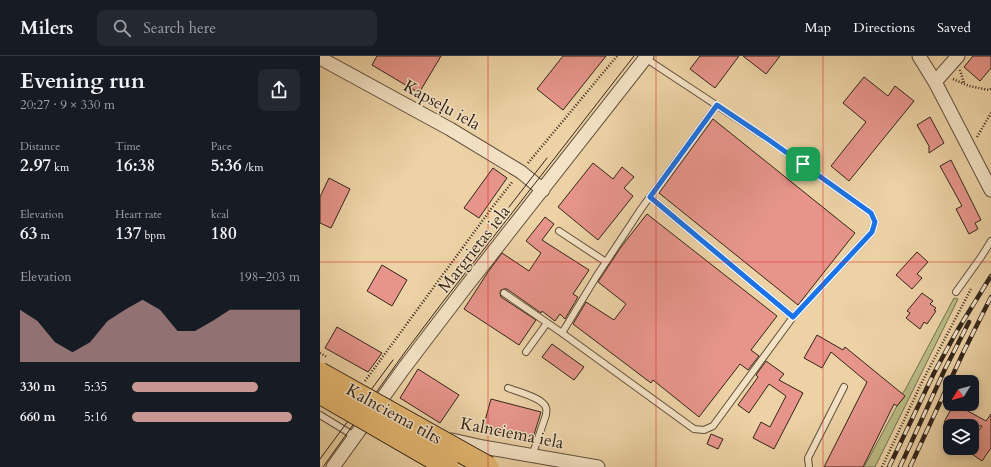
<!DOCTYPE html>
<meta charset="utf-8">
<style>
:root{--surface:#171b24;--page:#242831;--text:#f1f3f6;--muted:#9ea1a6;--line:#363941;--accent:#c59692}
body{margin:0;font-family:Cardo,serif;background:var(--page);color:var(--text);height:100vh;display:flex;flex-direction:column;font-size:15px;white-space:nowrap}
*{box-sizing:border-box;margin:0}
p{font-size:13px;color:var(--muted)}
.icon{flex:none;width:22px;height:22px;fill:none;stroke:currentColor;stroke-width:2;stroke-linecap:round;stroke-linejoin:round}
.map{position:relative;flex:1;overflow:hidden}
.details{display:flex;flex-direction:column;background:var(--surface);width:320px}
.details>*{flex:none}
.needle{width:26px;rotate:233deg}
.tools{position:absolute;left:623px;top:319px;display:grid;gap:8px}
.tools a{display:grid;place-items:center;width:36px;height:36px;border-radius:8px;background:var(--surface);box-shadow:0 2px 10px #0003;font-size:20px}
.pin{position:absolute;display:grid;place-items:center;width:34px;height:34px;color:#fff;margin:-17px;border-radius:8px;box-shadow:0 2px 6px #0006}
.round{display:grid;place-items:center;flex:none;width:42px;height:42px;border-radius:8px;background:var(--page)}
.summary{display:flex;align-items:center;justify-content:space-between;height:68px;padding:0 20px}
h1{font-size:22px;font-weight:700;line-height:30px}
.metrics{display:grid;grid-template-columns:repeat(3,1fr);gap:6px;height:68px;padding:4px 20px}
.metrics div{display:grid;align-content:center}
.metrics b{font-size:17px;font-weight:700}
.metrics small{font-size:11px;font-weight:400}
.metrics p{font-size:11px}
.chart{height:112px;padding:8px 20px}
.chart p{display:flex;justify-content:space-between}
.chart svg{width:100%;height:72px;margin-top:4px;fill:var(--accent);opacity:.7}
ul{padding:0 20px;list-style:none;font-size:13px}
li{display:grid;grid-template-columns:64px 48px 1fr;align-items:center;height:30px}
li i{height:10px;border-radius:5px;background:var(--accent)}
header{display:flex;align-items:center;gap:24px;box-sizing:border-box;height:56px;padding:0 20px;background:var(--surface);border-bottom:1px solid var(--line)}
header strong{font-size:19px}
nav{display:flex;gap:22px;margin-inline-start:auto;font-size:14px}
.search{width:280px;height:36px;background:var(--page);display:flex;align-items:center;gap:10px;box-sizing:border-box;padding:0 14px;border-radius:8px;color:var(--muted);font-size:15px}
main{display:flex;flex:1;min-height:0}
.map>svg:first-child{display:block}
.green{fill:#babb85;stroke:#767050}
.building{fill:#e7958b;stroke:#33251b}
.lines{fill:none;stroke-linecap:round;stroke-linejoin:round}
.lane-casing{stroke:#61503e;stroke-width:8}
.street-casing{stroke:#61503e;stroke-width:15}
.path{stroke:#33251b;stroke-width:2.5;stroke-dasharray:1 2;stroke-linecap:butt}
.lane{stroke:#f3e2c4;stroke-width:6}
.street{stroke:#f3e2c4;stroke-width:13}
.tram{stroke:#33251b;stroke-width:1}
.rail-casing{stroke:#33251b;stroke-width:4.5}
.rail{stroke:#f3e2c4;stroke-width:3;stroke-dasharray:9;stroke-linecap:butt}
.primary-bridge-casing{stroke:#33251b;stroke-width:23;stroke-linecap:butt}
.primary-bridge{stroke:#e6b972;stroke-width:21}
.route-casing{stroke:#fff;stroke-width:8}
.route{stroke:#1a73e8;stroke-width:5}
.grid{fill:none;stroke:#d62828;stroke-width:1;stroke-opacity:0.55}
.labels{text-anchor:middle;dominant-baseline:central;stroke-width:3;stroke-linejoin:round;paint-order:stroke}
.street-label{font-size:17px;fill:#33251b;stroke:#f3e2c4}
</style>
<header>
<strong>Milers</strong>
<div class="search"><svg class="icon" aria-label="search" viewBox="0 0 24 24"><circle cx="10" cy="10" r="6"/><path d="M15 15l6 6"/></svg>Search here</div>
<nav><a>Map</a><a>Directions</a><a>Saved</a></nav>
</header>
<main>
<section class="details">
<div class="summary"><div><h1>Evening run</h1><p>20:27 · 9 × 330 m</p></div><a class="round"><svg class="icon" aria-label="share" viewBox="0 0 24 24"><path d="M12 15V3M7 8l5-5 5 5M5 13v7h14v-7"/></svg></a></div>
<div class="metrics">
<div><p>Distance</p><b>2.97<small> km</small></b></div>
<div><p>Time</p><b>16:38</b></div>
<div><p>Pace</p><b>5:36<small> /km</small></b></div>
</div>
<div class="metrics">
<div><p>Elevation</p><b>63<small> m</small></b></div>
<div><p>Heart rate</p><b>137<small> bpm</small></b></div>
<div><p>kcal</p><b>180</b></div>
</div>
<div class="chart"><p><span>Elevation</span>198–203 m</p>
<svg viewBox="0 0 160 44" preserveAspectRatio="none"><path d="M0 44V12L10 19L20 32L30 38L40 32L50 19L60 12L70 6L80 12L90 25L100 25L110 19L120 12L130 12L140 12L150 12L160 12V44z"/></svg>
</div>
<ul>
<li><b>330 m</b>5:35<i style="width:75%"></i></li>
<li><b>660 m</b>5:16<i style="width:95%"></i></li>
</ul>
</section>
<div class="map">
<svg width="671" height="411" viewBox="0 0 671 411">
<rect width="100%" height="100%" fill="#ecd2a5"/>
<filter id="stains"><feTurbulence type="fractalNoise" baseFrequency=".005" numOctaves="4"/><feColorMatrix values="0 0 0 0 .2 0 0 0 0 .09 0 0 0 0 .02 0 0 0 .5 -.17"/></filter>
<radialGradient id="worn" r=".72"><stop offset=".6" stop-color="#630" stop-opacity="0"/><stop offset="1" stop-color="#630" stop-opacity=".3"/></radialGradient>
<path class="green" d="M 634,242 L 638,243 L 555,411 L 544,411 L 577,350 L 584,341 L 582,338 L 585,334 Z"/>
<path class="building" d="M 57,0 L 121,0 L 99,37 L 52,9 Z
M 243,0 L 286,0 L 243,54 L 217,33 Z
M 380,0 L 419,0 L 395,32 L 370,13 Z
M 423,0 L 460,0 L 446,18 Z
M 653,0 L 671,0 L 671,12 L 660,25 L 644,11 Z
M 544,21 L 568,40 L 575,30 L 594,45 L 529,125 L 511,110 L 546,66 L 523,47 Z
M 610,61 L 624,87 L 609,97 L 609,90 L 597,69 Z
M 393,63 L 535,177 L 478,249 L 339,137 Z
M 631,104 L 661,164 L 655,167 L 658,173 L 649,178 L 636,153 L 642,150 L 620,110 Z
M 273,107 L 293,123 L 302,111 L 314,121 L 304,132 L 313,140 L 278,184 L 238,151 Z
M 173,112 L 187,122 L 159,162 L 144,152 Z
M 9,122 L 30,133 L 11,172 L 0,167 L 0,141 Z
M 327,158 L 457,260 L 431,294 L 439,300 L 428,314 L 420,308 L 379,361 L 333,324 L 331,327 L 253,268 L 266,246 L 294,264 L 306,248 L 278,226 L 301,191 Z
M 225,161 L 234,168 L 222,184 L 269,214 L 253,238 L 258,241 L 245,263 L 240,258 L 235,265 L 222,255 L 221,257 L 187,233 L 184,233 L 181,234 L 180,237 L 181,241 L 216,264 L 199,289 L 144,253 L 168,216 L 182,197 L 209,215 L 221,197 L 206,185 Z
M 597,196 L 608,206 L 597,218 L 602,222 L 592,233 L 576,219 Z
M 62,209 L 87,224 L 72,250 L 47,235 Z
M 602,237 L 613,245 L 610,248 L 616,252 L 614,254 L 616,255 L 607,268 L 604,266 L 600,273 L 586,262 L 590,257 L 587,255 Z
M 17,271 L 62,297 L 48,316 L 5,292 Z
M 497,279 L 523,294 L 525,291 L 585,340 L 577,350 L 574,348 L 543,411 L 504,411 L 547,326 L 511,296 L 502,312 L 484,302 Z
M 232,288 L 264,311 L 254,324 L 222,301 Z
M 446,305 L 464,318 L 459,324 L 483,337 L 454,393 L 433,382 L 441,366 L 450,371 L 466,340 L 449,328 L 429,357 L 418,349 L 438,321 L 436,319 Z
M 98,313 L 139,339 L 120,367 L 80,342 Z
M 171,343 L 221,356 L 212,385 L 163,372 Z
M 634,348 L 649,348 L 646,354 L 666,365 L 671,358 L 671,392 L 662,405 L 652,398 L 652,383 L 662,370 L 631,370 L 624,366 Z
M 391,378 L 403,383 L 398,393 L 387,388 Z"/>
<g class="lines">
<g class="lane-casing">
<path id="lane" d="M 330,141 L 473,261
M 239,175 L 286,206
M 636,236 L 661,201 L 671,185
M 184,237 L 242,277 L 374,373 L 384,374 L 393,370 L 473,261 L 552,176 L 555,166 L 551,157 L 449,84 L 325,2
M 242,277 L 276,221 L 321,153 L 397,49
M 206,296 L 227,267
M 188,332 C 198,336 224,342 226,352 C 227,354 226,356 226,359 L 212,400
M 0,359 L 36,381
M 489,411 L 488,402 L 524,331"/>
</g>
<g class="street-casing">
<path id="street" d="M 599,0 L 615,26 L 671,134
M 0,2 L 130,73 L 201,116 L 223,134
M 615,26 L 638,0
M 132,384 L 163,391 L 278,411
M 13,411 L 84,312 L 145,232 L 327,0"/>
</g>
<path class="path" d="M 640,14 L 644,27
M 633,23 L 649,30 L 669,34 L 671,33
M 657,81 L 671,57
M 208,107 L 297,0
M 0,297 L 7,301
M 45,325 L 171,153 L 193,125
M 562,411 L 602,326 L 651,233"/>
<use href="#lane" class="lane"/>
<use href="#street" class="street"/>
<path class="tram" d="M 189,151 L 227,102
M 0,403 L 73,304
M 3,411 L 85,296 L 122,247 L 314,0"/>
<g class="rail-casing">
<path id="rail" d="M 569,411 L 614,317 L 637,275 L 671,220
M 580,411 L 625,313 L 649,266
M 590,411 L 643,297 L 671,241"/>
</g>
<use href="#rail" class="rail"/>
<g class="primary-bridge-casing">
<path id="primary-bridge" d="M 0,317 L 168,411
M 0,337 L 128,411"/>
</g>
<use href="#primary-bridge" class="primary-bridge"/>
</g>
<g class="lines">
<g class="route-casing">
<path id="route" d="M 397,49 L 449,84 L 551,157 L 555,166 L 552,176 L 473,261 L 330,141 Z"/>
</g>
<use href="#route" class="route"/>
</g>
<path class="grid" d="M 168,0 L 168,411M 336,0 L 336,411M 503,0 L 503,411M 0,206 L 671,206"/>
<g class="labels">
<g class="street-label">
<text transform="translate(122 49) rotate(29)">Kapseļu iela</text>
<text transform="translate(154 193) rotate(-52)">Margrietas iela</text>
<text transform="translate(74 358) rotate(29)">Kalnciema tilts</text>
<text transform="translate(192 377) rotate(11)">Kalnciema iela</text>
</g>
</g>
<rect width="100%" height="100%" filter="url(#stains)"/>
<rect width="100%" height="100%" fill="url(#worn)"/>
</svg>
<div class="tools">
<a><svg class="needle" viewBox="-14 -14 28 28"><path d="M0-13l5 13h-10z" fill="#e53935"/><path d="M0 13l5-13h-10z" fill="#9ea1a6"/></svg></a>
<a><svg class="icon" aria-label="layers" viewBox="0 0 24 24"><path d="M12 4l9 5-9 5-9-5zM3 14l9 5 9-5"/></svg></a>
</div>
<div class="pin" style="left:483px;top:108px;background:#1e9e55"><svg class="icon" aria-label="arrive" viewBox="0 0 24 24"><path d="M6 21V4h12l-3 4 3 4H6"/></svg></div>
</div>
</main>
